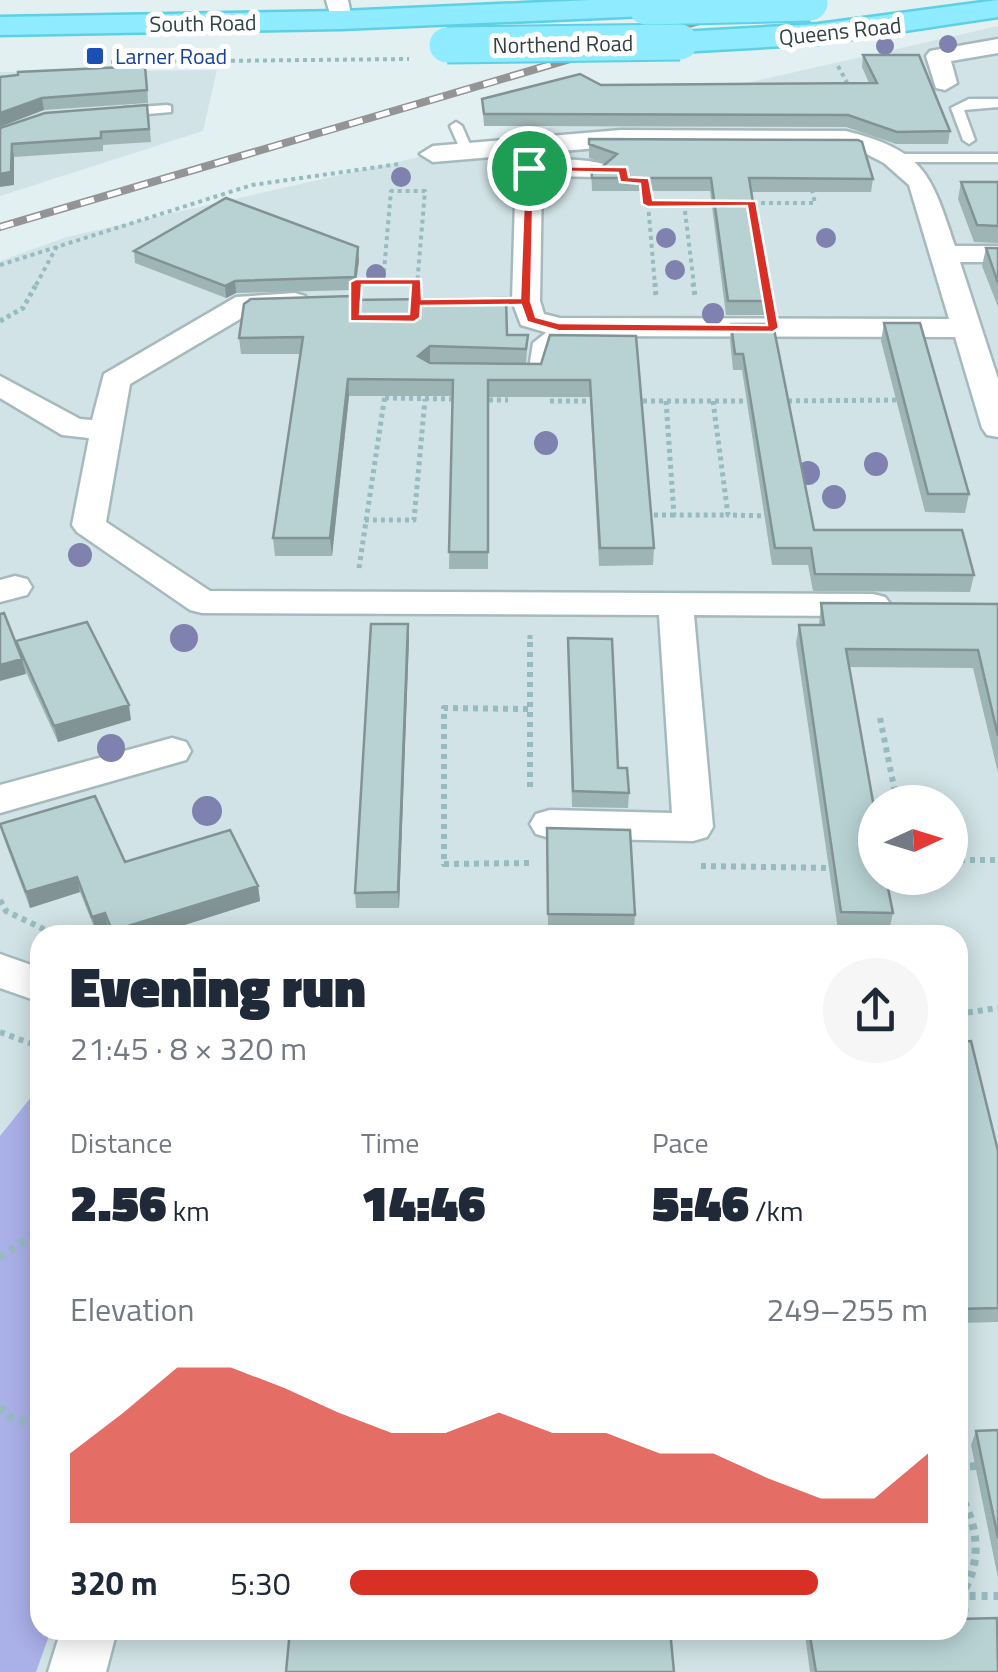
<!DOCTYPE html>
<meta charset="utf-8">
<style>
:root{--surface:#fff;--page:#f6f6f7;--text:#1f2937;--muted:#747a83;--accent:#d93025}
body{margin:0;font-family:"Titillium Web",sans-serif;background:var(--page);color:var(--text);height:100vh;display:flex;flex-direction:column;font-size:38px;white-space:nowrap}
*{box-sizing:border-box;margin:0}
p{font-size:32px;color:var(--muted)}
.icon{flex:none;width:55px;height:55px;fill:none;stroke:currentColor;stroke-width:2;stroke-linecap:round;stroke-linejoin:round}
.map{position:relative;flex:1;overflow:hidden}
.details{position:absolute;left:30px;top:925px;width:938px;height:715px;display:flex;flex-direction:column;background:var(--surface);border-radius:30px;box-shadow:0 5px 25px #0003}
.details>*{flex:none}
.needle{width:65px;rotate:86deg}
.fabs{position:absolute;left:858px;top:785px;display:grid;gap:20px}
.fabs a{display:grid;place-items:center;width:110px;height:110px;border-radius:50%;background:var(--surface);box-shadow:0 5px 25px #0003;font-size:50px}
.pin{position:absolute;display:grid;place-items:center;width:85px;height:85px;color:#fff;margin:-42px;border:5px solid #fff;border-radius:50%;box-shadow:0 2px 10px #0007}
.round{display:grid;place-items:center;flex:none;width:105px;height:105px;border-radius:52px;background:var(--page)}
.summary{display:flex;align-items:center;justify-content:space-between;height:170px;padding:0 40px}
h1{font-size:55px;font-weight:800;line-height:75px}
.metrics{display:grid;grid-template-columns:repeat(3,1fr);gap:15px;height:170px;padding:10px 40px}
.metrics div{display:grid;align-content:center}
.metrics b{font-size:50px;font-weight:800}
.metrics small{font-size:28px;font-weight:400}
.metrics p{font-size:28px}
.chart{height:280px;padding:20px 40px}
.chart p{display:flex;justify-content:space-between}
.chart svg{width:100%;height:180px;margin-top:10px;fill:var(--accent);opacity:.7}
ul{padding:0 40px;list-style:none;font-size:32px}
li{display:grid;grid-template-columns:160px 120px 1fr;align-items:center;height:75px}
li i{height:25px;border-radius:12px;background:var(--accent)}
.map>svg:first-child{display:block}
.residential{fill:#d1e3e6;fill-rule:evenodd}
.green{fill:#aab0e8}
.lines{fill:none;stroke-linecap:round;stroke-linejoin:round}
.lane-casing{stroke:#a6babe;stroke-width:5}
.street-casing{stroke:#a6babe;stroke-width:5}
.primary-casing{stroke:#5dd0e6;stroke-width:5}
.path-far3{stroke:#97bbc0;stroke-width:4;stroke-dasharray:4 4;stroke-linecap:butt}
.path-far2{stroke:#97bbc0;stroke-width:5;stroke-dasharray:4 4;stroke-linecap:butt}
.path-far1{stroke:#97bbc0;stroke-width:6;stroke-dasharray:5 5;stroke-linecap:butt}
.path{stroke:#97bbc0;stroke-width:8;stroke-dasharray:6 6;stroke-linecap:butt}
.lane{fill:#fff;fill-rule:evenodd}
.street{fill:#fff;fill-rule:evenodd}
.primary{fill:#8febff;fill-rule:evenodd}
.rail-casing{stroke:#949494;stroke-width:8}
.rail{stroke:#fff;stroke-width:5;stroke-dasharray:14;stroke-linecap:butt}
.primary-bridge-casing{stroke:#5dd0e6;stroke-width:39;stroke-linecap:butt}
.primary-bridge{stroke:#8febff;stroke-width:35}
.tree{fill:#7f81ae}
.wall{fill:#9eb5b6}
.shaded-wall{fill:#819394}
.building{fill:#b8d2d4;stroke:#819394;stroke-width:2.5}
.route{fill:#d93025;stroke:#fff;stroke-width:2.5;fill-rule:evenodd}
.transit-dot{fill:#1a4fb4;stroke:#fff;stroke-width:4}
.labels{text-anchor:middle;dominant-baseline:central;stroke-width:10;stroke-linejoin:round;paint-order:stroke}
.far-street-label{font-size:22px;fill:#334344;stroke:#fff}
.far-transit-label{font-size:22px;fill:#164399;stroke:#fff;text-anchor:start}
</style>
<div class="map">
<svg width="998" height="1672" viewBox="0 0 998 1672">
<rect width="100%" height="100%" fill="#e3f0f2"/>
<path class="residential" d="M 998,26 L 998,1672 L 0,1672 L 0,261 L 67,237 ZM 875,802 L 950,802 L 950,878 L 875,878 ZM 40,935 L 958,935 L 958,1630 L 40,1630 Z
M 217,70 L 203,131 L 0,196 L 0,72 Z"/>
<path class="green" d="M 40,1086 L 40,1630 L 51,1630 L 36,1672 L 0,1672 L 0,1136 Z"/>
<g class="lines">
<g class="lane-casing">
<path id="lane" d="M 969,99 L 998,99 L 998,107 L 964,110 L 975,140 L 969,144 L 963,140 L 951,108 Z
M 167,105 L 171,106 L 171,112 L 124,116 L 118,112 L 124,108 Z
M 456,122 L 462,126 L 472,149 L 471,152 L 460,149 L 450,126 Z
M 998,154 L 998,162 L 893,162 L 887,158 L 893,154 Z
M 558,323 L 565,327 L 547,344 L 541,377 L 514,376 L 514,370 L 529,369 L 533,343 Z"/>
</g>
<g class="street-casing">
<path id="street" d="M 326,0 L 348,0 L 352,20 L 349,25 L 333,25 Z
M 998,39 L 998,53 L 951,61 L 957,83 L 945,90 L 936,88 L 926,56 L 930,51 Z
M 621,130 L 846,131 C 925,151 931,174 955,246 L 998,246 L 998,262 L 960,262 L 998,379 L 998,437 L 987,435 L 982,428 L 955,337 L 558,336 L 521,325 L 512,301 L 516,168 C 528,156 601,157 613,169 L 600,177 L 542,176 L 540,301 L 544,314 L 560,318 L 949,319 L 909,185 L 884,163 L 857,149 L 621,146 L 433,162 L 420,154 L 433,146 Z
M 295,293 L 305,296 L 309,302 L 305,308 L 252,312 L 130,384 L 106,522 L 210,591 L 873,594 L 885,597 L 891,605 L 885,613 L 873,616 L 694,615 L 713,827 L 707,837 L 693,841 L 550,838 L 536,834 L 530,824 L 536,814 L 550,810 L 672,813 L 659,615 L 202,613 L 190,610 L 77,532 L 72,525 L 89,438 L 62,435 L 0,398 L 0,376 L 80,419 L 92,420 L 104,374 L 236,297 Z
M 15,576 L 27,579 L 32,587 L 27,595 L 0,602 L 0,580 Z
M 172,738 L 186,742 L 191,751 L 186,760 L 0,813 L 0,785 Z
M 0,954 L 40,968 L 40,1002 L 0,988 Z
M 61,1630 L 117,1630 L 106,1672 L 48,1672 Z"/>
</g>
<g class="primary-casing">
<path id="primary" d="M 591,0 L 655,0 L 662,7 L 657,14 L 646,16 L 341,29 L 0,35 L 0,17 L 341,11 Z
M 998,0 L 998,17 L 818,44 L 680,52 L 669,49 L 664,42 L 669,35 L 680,32 L 818,24 Z"/>
</g>
<path class="path-far3" d="M 111,62 L 409,59
M 838,66 L 851,90
M 646,186 L 648,204 L 718,203
M 684,203 L 694,285
M 745,203 L 815,203 L 811,186
M 648,204 L 655,285
M 0,265 L 252,185 L 399,164
M 383,282 L 417,281
M 36,285 L 57,246
M 356,285 L 356,282 L 383,282 L 391,191 L 425,191 L 417,285"/>
<path class="path-far2" d="M 655,283 L 656,297
M 693,283 L 695,296
M 415,302 L 417,283
M 354,309 L 356,283
M 0,321 L 23,308 L 37,283
M 385,398 L 458,399
M 481,400 L 508,400
M 550,401 L 598,401
M 635,401 L 753,401
M 666,401 L 674,515 L 728,515
M 713,401 L 728,515 L 772,516
M 780,401 L 903,400
M 646,515 L 674,515
M 365,520 L 414,520 L 425,399
M 359,568 L 386,388
M 530,635 L 530,644"/>
<path class="path-far1" d="M 530,642 L 530,792
M 528,709 L 444,708 L 444,864 L 530,863
M 880,718 L 897,802
M 950,860 L 998,860
M 701,866 L 834,868
M 0,900 L 6,911 L 56,935
M 958,1014 L 998,1008
M 0,1032 L 40,1047
M 33,1045 L 40,1073"/>
<path class="path" d="M 0,1258 L 40,1229
M 0,1407 L 8,1416 L 40,1427
M 958,1467 L 998,1465
M 958,1491 C 979,1526 984,1565 958,1599
M 967,1624 L 962,1596 L 998,1596"/>
<use href="#lane" class="lane"/>
<use href="#street" class="street"/>
<use href="#primary" class="primary"/>
<g class="rail-casing">
<path id="rail" d="M 0,227 L 770,0"/>
</g>
<use href="#rail" class="rail"/>
<g class="primary-bridge-casing">
<path id="primary-bridge" d="M 646,7 L 810,3
M 447,45 L 680,42"/>
</g>
<use href="#primary-bridge" class="primary-bridge"/>
</g>
<g class="tree">
<circle cx="948" cy="44" r="9"/>
<circle cx="885" cy="46" r="9"/>
<circle cx="401" cy="177" r="10"/>
<circle cx="666" cy="238" r="10"/>
<circle cx="826" cy="238" r="10"/>
<circle cx="675" cy="270" r="10"/>
<circle cx="376" cy="274" r="10"/>
<circle cx="713" cy="314" r="11"/>
<circle cx="546" cy="443" r="12"/>
<circle cx="876" cy="464" r="12"/>
<circle cx="808" cy="473" r="12"/>
<circle cx="834" cy="497" r="12"/>
<circle cx="80" cy="555" r="12"/>
<circle cx="184" cy="638" r="14"/>
<circle cx="111" cy="748" r="14"/>
<circle cx="207" cy="811" r="15"/>
</g>
<path class="wall" d="M 863,55 L 950,131 L 948,144 L 896,144 L 846,127 L 484,126 L 482,99 L 601,85 L 869,83 L 862,67 Z
M 18,75 L 147,78 L 148,103 L 44,110 Z
M 149,118 L 151,142 L 103,145 L 103,151 L 14,157 L 14,185 L 0,128 Z
M 589,139 L 873,179 L 871,192 L 751,192 L 769,301 L 767,315 L 726,315 L 710,191 L 592,191 L 591,167 L 602,167 L 606,164 L 589,158 Z
M 961,182 L 998,182 L 998,243 L 974,242 L 958,199 Z
M 986,248 L 998,248 L 998,307 L 982,266 Z
M 134,251 L 359,260 L 355,290 L 236,293 L 226,298 L 135,263 Z
M 352,300 L 507,335 L 528,335 L 526,364 L 541,364 L 636,336 L 654,548 L 653,565 L 599,566 L 590,397 L 488,397 L 488,569 L 449,569 L 452,396 L 349,396 L 332,556 L 275,556 L 273,538 L 300,354 L 241,354 L 239,338 Z
M 884,323 L 969,494 L 965,513 L 925,512 L 881,341 Z
M 731,324 L 814,530 L 974,575 L 970,592 L 813,591 L 808,565 L 772,565 L 742,370 L 733,370 L 730,340 Z
M 821,603 L 998,604 L 998,773 L 973,668 L 849,667 L 893,913 L 889,931 L 838,930 L 796,643 L 799,625 L 819,625 Z
M 568,638 L 629,793 L 628,808 L 572,807 Z
M 409,639 L 399,908 L 356,908 L 355,893 Z
M 17,644 L 131,720 L 58,742 L 24,668 L 26,674 Z
M 0,824 L 125,862 L 258,886 L 260,901 L 153,935 L 111,935 L 108,929 L 96,932 L 80,892 L 30,908 L 4,839 Z
M 547,828 L 635,915 L 634,928 L 548,928 Z
M 958,1042 L 998,1151 L 998,1322 L 958,1323 Z
M 958,1378 L 965,1416 L 960,1430 L 958,1430 Z
M 998,1430 L 998,1578 L 971,1445 L 976,1431 Z
M 806,1630 L 958,1630 L 998,1672 L 810,1672 L 805,1635 Z"/>
<path class="shaded-wall" d="M 42,98 L 44,110 L 0,127 L 0,113 Z
M 12,144 L 14,157 L 14,185 L 0,187 L 0,174 Z
M 358,247 L 359,260 L 355,290 L 355,277 Z
M 235,281 L 236,293 L 226,298 L 225,286 Z
M 430,346 L 430,362 L 418,372 L 418,356 Z
M 348,379 L 349,396 L 332,556 L 330,538 Z
M 408,624 L 409,639 L 399,908 L 398,892 Z
M 22,659 L 26,674 L 0,681 L 0,665 Z
M 129,705 L 131,720 L 58,742 L 54,726 Z
M 77,877 L 80,892 L 30,908 L 26,892 Z
M 258,886 L 260,901 L 153,935 L 113,935 L 112,931 Z
M 105,913 L 108,929 L 96,932 L 92,917 Z"/>
<path class="building" d="M 863,55 L 919,55 L 950,131 L 897,132 L 848,115 L 484,114 L 482,99 L 580,74 L 601,85 L 877,83 Z
M 145,66 L 147,90 L 42,98 L 0,113 L 0,77 L 18,75 L 18,72 Z
M 147,105 L 149,129 L 101,132 L 101,138 L 12,144 L 11,172 L 0,174 L 0,128 L 45,113 Z
M 589,139 L 858,140 L 862,142 L 873,179 L 749,178 L 769,301 L 728,301 L 711,178 L 592,178 L 591,167 L 602,167 L 617,154 L 589,144 Z
M 961,182 L 998,182 L 998,226 L 977,225 Z
M 226,198 L 358,247 L 355,277 L 235,281 L 225,286 L 134,251 Z
M 986,248 L 998,248 L 998,283 Z
M 352,296 L 352,300 L 506,298 L 507,335 L 528,335 L 526,349 L 430,346 L 418,356 L 430,363 L 541,364 L 550,335 L 636,336 L 654,548 L 600,548 L 590,380 L 488,380 L 488,552 L 449,552 L 453,380 L 348,379 L 330,538 L 273,538 L 303,337 L 239,338 L 244,304 L 251,299 Z
M 884,323 L 920,323 L 969,494 L 928,494 Z
M 731,324 L 773,324 L 814,530 L 962,530 L 974,575 L 815,574 L 811,548 L 775,548 L 743,354 L 735,354 Z
M 821,603 L 998,604 L 998,736 L 978,650 L 846,649 L 875,813 L 875,878 L 886,878 L 893,913 L 841,912 L 799,625 L 824,625 Z
M 4,613 L 22,659 L 0,665 L 0,614 Z
M 87,622 L 129,705 L 54,726 L 16,641 Z
M 371,624 L 408,624 L 398,892 L 355,893 Z
M 568,638 L 612,639 L 618,768 L 627,768 L 629,793 L 573,791 Z
M 95,796 L 125,862 L 230,830 L 258,886 L 112,931 L 105,913 L 92,917 L 77,877 L 26,892 L 0,824 Z
M 547,828 L 630,830 L 635,915 L 548,914 Z
M 971,1041 L 998,1151 L 998,1308 L 958,1309 L 958,1042 Z
M 958,1378 L 965,1416 L 958,1416 Z
M 998,1430 L 998,1538 L 976,1431 Z
M 997,1618 L 998,1672 L 816,1672 L 809,1630 L 958,1630 L 958,1619 Z
M 290,1630 L 670,1630 L 674,1672 L 286,1672 Z"/>
<path class="route" d="M 525,166 L 627,167 L 629,177 L 649,178 L 653,200 L 756,201 L 779,328 L 773,332 L 558,331 L 527,322 L 521,305 L 421,306 L 420,318 L 414,322 L 350,321 L 350,282 L 356,279 L 421,279 L 422,299 L 520,298 ZM 534,171 L 618,173 L 620,182 L 640,184 L 642,204 L 648,207 L 747,206 L 767,325 L 559,323 L 536,317 L 531,301 ZM 362,285 L 411,285 L 409,314 L 360,314 Z"/>
<rect class="transit-dot" x="85" y="46" width="20" height="20" rx="5"/>
<g class="labels">
<g class="far-street-label">
<text transform="translate(203 23) rotate(-1)">South Road</text>
<text transform="translate(840 31) rotate(-6)">Queens Road</text>
<text transform="translate(563 44) rotate(-1)">Northend Road</text>
</g>
<g class="far-transit-label">
<text x="115" y="56">Larner Road</text>
</g>
</g>
</svg>
<div class="fabs">
<a><svg class="needle" viewBox="-14 -14 28 28"><path d="M0-13l5 13h-10z" fill="#e53935"/><path d="M0 13l5-13h-10z" fill="#747a83"/></svg></a>
</div>
<div class="pin" style="left:529px;top:168px;background:#1e9e55"><svg class="icon" aria-label="arrive" viewBox="0 0 24 24"><path d="M6 21V4h12l-3 4 3 4H6"/></svg></div>
<section class="details">
<div class="summary"><div><h1>Evening run</h1><p>21:45 · 8 × 320 m</p></div><a class="round"><svg class="icon" aria-label="share" viewBox="0 0 24 24"><path d="M12 15V3M7 8l5-5 5 5M5 13v7h14v-7"/></svg></a></div>
<div class="metrics">
<div><p>Distance</p><b>2.56<small> km</small></b></div>
<div><p>Time</p><b>14:46</b></div>
<div><p>Pace</p><b>5:46<small> /km</small></b></div>
</div>
<div class="chart"><p><span>Elevation</span>249–255 m</p>
<svg viewBox="0 0 160 44" preserveAspectRatio="none"><path d="M0 44V27L10 17L20 6L30 6L40 11L50 17L60 22L70 22L80 17L90 22L100 22L110 27L120 27L130 33L140 38L150 38L160 27V44z"/></svg>
</div>
<ul>
<li><b>320 m</b>5:30<i style="width:81%"></i></li>
</ul>
</section>
</div>
